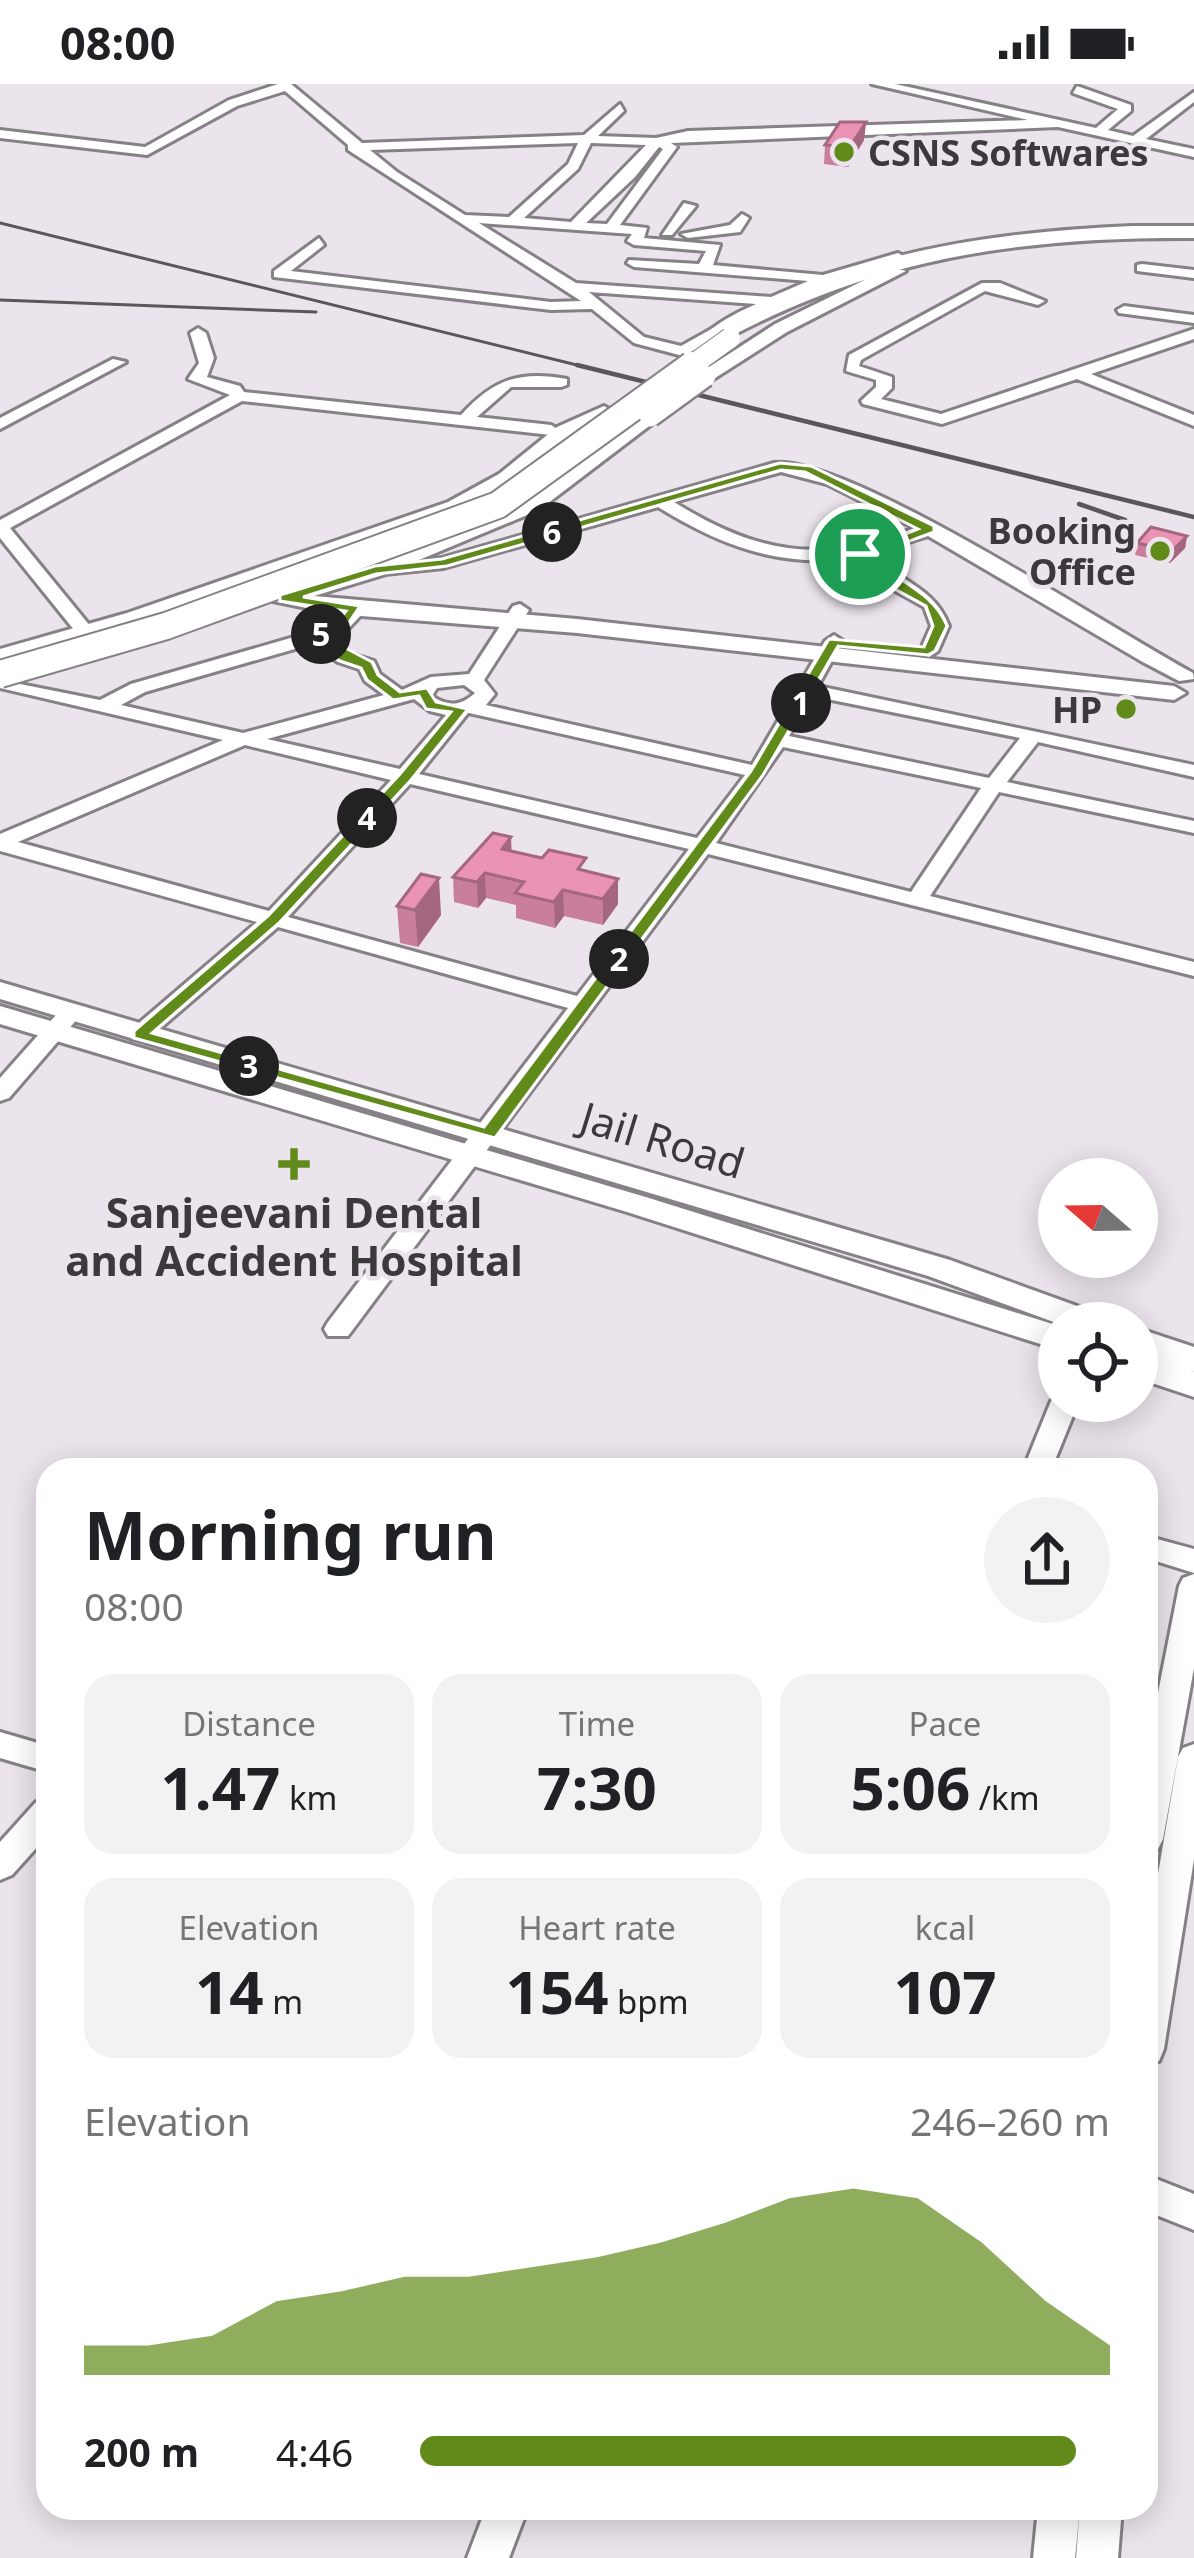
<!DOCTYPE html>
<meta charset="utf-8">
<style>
:root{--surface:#fff;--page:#f2f2f2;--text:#202124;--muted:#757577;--accent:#608b1a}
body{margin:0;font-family:"Noto Sans",sans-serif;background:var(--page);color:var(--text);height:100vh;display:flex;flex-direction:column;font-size:45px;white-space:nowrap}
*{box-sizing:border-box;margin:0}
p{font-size:39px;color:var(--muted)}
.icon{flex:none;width:66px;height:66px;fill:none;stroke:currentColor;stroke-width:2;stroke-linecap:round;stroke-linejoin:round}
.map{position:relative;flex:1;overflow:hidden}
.drawer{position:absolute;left:36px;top:1374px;width:1122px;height:1062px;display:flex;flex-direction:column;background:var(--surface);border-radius:36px;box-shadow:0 6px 30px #0003}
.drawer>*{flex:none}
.needle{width:78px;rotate:290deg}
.tools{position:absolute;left:1038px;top:1074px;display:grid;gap:24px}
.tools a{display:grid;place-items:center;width:120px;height:120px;border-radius:50%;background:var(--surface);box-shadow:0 6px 30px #0003;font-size:60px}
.pin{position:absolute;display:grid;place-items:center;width:102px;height:102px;color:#fff;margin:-51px;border:6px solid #fff;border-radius:50%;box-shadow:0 3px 12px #0007}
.km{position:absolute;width:60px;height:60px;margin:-30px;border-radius:50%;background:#222;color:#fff;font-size:33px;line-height:60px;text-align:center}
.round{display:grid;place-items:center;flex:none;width:126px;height:126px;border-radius:63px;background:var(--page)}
.headline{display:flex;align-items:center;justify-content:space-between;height:204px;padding:0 48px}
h1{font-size:66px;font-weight:700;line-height:90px}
.stats{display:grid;grid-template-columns:repeat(3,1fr);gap:18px;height:204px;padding:12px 48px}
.stats div{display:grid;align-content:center;border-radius:30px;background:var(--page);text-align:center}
.stats b{font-size:60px;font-weight:700}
.stats small{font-size:33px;font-weight:400}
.stats p{font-size:33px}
.chart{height:336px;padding:24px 48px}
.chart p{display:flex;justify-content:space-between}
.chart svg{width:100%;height:216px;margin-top:12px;fill:var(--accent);opacity:.7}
ul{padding:0 48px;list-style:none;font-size:39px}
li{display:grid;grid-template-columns:192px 144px 1fr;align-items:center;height:90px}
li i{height:30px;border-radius:15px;background:var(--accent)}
.status{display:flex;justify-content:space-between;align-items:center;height:84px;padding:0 60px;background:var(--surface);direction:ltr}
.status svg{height:33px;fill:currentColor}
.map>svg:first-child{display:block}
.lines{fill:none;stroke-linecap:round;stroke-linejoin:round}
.minor-casing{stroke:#868087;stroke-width:6}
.major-casing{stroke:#868087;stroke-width:6}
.highway-casing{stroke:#868087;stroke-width:6}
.minor{fill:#fff;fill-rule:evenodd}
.major{fill:#fff;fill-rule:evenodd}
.highway{fill:#fff;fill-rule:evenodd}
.rail-far1{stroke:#5a565a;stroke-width:3}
.rail{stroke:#5a565a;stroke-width:4.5}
.major-bridge-casing{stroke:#868087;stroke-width:26;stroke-linecap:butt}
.highway-bridge-far1-casing{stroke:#868087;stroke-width:22;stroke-linecap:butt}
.highway-bridge-casing{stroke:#868087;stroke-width:30;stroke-linecap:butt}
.major-bridge{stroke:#fff;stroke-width:21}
.highway-bridge-far1{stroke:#fff;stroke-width:20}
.highway-bridge{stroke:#fff;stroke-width:26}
.wall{fill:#c97e9c}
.shaded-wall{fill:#a4677f}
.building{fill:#ea93b5;stroke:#a4677f;stroke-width:3}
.route{fill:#608b1a;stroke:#fff;stroke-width:3;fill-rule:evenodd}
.poi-dot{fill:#608b1a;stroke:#ebe4ec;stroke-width:4.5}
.labels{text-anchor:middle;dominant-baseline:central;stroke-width:9;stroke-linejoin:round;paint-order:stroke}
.far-poi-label{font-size:36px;font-weight:bold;fill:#3c393c;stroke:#ebe4ec;text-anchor:end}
.street-label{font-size:42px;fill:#3c393c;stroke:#ebe4ec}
.poi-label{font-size:42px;font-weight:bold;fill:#3c393c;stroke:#ebe4ec}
</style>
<div class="status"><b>08:00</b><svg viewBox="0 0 49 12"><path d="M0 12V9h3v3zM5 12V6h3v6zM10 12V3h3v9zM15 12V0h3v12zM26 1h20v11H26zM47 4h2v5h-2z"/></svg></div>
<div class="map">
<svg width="1194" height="2474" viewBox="0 0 1194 2474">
<rect width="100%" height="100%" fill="#ebe4ec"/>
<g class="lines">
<g class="minor-casing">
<path id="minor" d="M 278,0 L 291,0 L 362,59 L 584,51 L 620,20 L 624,27 L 598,52 L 656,54 L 688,47 L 1028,36 L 872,0 L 895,0 L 1096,44 L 1118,25 L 1073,9 L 1077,2 L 1131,21 L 1131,27 L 1108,46 L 1133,52 L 1194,8 L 1194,18 L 1146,55 L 1194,65 L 1194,73 L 1058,43 L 671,59 L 677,63 L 620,141 L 647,144 L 644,154 L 720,161 L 713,181 L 823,191 L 898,169 L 905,173 L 792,214 L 683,272 L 634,259 L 592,225 L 551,226 L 274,193 L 274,187 L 319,154 L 324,161 L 291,187 L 551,218 L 581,217 L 348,66 L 348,61 L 285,7 L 237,22 L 147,71 L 0,54 L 0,46 L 145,63 L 229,16 ZM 578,59 L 568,80 L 509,133 L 465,131 L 397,88 L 370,66 ZM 591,59 L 646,61 L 571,138 L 524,134 L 578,85 ZM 659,63 L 663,65 L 607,140 L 586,139 L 635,93 ZM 479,139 L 632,150 L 627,157 L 634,161 L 706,167 L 699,180 L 629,176 L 627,179 L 634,183 L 808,197 L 771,213 L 576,199 ZM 589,208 L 756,220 L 681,262 L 644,253 Z
M 684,119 L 696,122 L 672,151 L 662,151 Z
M 742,130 L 749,134 L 740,148 L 688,154 L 681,150 L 730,141 Z
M 1142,180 L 1194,186 L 1194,194 L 1137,187 L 1137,181 Z
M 982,199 L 1000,199 L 1045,217 L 1038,221 L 985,207 L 861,276 L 859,282 L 892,293 L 892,304 L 881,315 L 941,330 L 1194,245 L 1194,255 L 1091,290 L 1194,331 L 1194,342 L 1077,295 L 942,340 L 863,320 L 861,317 L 876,303 L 876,296 L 846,287 L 849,271 Z
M 1124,222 L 1194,231 L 1194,239 L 1119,229 L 1117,226 Z
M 198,244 L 206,249 L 214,274 L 207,293 L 240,302 L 244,308 L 461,331 C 493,296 519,286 567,295 L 567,301 L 561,303 L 511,303 L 477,333 L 551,341 L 559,346 L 551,351 L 242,317 L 10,444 L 95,548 L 79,552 L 0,454 L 0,436 L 230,311 L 188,295 L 199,279 L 190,249 Z
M 113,275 L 126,278 L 0,345 L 0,334 Z
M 774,379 C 849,371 1112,546 1193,589 L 1194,595 L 1179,597 L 1141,577 L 928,452 L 871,470 C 901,498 935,504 949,542 L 938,567 L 929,573 L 920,567 L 931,542 L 924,523 L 881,499 L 854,474 C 780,484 721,462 658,423 L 443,484 L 375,491 L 366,486 L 375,481 L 442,474 ZM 781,388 L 827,400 L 915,444 C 821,480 759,471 674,418 Z
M 356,519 L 363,521 L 363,529 L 348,545 L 328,554 L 352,570 L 374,577 L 380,590 L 402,606 L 431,593 L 469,590 L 513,522 L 520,520 L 529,526 L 484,596 L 495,610 L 486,621 L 752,681 L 825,557 L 834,551 L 843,557 L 818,602 L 1194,681 L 1194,693 L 1038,658 L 1007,698 L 1194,737 L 1194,749 L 999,708 L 930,812 L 1194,878 L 1194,892 L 708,770 L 348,1252 L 328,1252 L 324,1245 L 328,1238 L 568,924 L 278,843 L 148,955 L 132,955 L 128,950 L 132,945 L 257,838 L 0,767 L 0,750 L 223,656 L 0,604 L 0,596 L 100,616 L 131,600 L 308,549 L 334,537 ZM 312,560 L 338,578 L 359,585 L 365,597 L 384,611 L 243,649 L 121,621 L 145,608 ZM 464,601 L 475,609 C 461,622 448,623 432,612 L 437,604 ZM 812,612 L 1020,654 L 989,694 L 789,652 ZM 414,615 L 430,627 L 446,631 L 400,685 L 267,655 ZM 468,629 L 469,629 L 745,691 L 697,754 L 419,690 ZM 245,661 L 391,696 L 269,827 L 18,758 ZM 783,663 L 981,704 L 911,808 L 716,759 ZM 410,700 L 689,765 L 577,912 L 288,833 Z
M 71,921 L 79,923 L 83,928 L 79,933 L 9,1014 L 0,1017 L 0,994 L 63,923 Z
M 1059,1309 L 1059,1317 L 1079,1317 L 1051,1386 L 1023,1386 L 1051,1317 Z
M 1146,1452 L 1194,1465 L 1194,1489 L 1146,1474 Z
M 1194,1490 L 1194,1584 L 1163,1755 L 1158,1765 L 1146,1769 L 1146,1670 L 1179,1502 L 1183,1494 Z
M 0,1648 L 48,1662 L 48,1688 L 0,1674 Z
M 1194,1660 L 1194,1775 L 1164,1965 L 1159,1977 L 1146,1981 L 1146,1860 L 1178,1673 L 1183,1664 Z
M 48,1714 L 48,1751 L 12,1791 L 0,1796 L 0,1758 L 36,1718 Z
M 1146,2091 L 1194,2110 L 1194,2146 L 1146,2127 Z
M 486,2424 L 528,2424 L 509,2474 L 467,2474 Z
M 1038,2424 L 1080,2424 L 1075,2474 L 1033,2474 Z
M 1080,2424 L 1122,2424 L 1118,2474 L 1076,2474 Z"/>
</g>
<g class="major-casing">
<path id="major" d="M 891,183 L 906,187 L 787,248 L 712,296 L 695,292 L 775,240 Z
M 604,322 L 614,328 L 611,332 C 557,358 517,401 463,426 C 397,456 322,476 253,500 L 286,506 L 367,481 L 525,418 L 650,326 L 660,332 L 657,336 L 539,426 L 383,491 L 314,512 L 577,535 L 1174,602 L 1186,609 L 1174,616 L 577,549 L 336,530 L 229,508 L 143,539 L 0,579 L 0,565 L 127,529 L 448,418 L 499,390 L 557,343 Z
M 0,898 L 950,1176 L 1102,1231 L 1107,1239 L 1059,1240 L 928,1192 L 0,915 Z
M 0,922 L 649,1114 L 1059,1242 L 1059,1266 L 627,1128 L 0,940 Z
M 1137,1244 L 1194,1263 L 1194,1288 L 1187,1286 L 1194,1288 L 1194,1313 L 1137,1294 L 1137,1269 L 1148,1272 L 1137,1268 Z"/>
</g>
<g class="highway-casing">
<path id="highway" d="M 1132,142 L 1194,142 L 1194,154 C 1021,153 878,173 724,256 L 716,258 L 705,251 C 723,233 754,221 778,211 C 892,164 1009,147 1132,142 Z"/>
</g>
<use href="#minor" class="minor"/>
<use href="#major" class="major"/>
<use href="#highway" class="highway"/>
<path class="rail-far1" d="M 0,139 L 589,284
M 0,216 L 316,228"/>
<path class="rail" d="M 577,281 L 1194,433
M 1079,420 L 1125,436"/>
<g class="major-bridge-casing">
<path id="major-bridge" d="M 650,332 L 705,292"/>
</g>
<g class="highway-bridge-far1-casing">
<path id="highway-bridge-far1" d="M 688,284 L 730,254"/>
</g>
<g class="highway-bridge-casing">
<path id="highway-bridge" d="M 0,590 L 166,542 L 498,421 L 692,281"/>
</g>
<use href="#major-bridge" class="major-bridge"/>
<use href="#highway-bridge-far1" class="highway-bridge-far1"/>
<use href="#highway-bridge" class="highway-bridge"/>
</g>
<path class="wall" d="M 866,38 L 864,56 L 848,83 L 824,80 L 825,61 Z
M 1187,452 L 1185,464 L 1170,479 L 1135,471 L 1137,459 Z
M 511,767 L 586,787 L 618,820 L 603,841 L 564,832 L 555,844 L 516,834 L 516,821 L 486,814 L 478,824 L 454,818 L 453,793 Z
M 397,822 L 441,831 L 418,863 L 400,859 Z"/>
<path class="shaded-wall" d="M 866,38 L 864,56 L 848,83 L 850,63 Z
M 1187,452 L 1185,464 L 1170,479 L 1172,467 Z
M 511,753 L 512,778 L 502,765 Z
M 485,789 L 486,814 L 478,824 L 477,798 Z
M 439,794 L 441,831 L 418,863 L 415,826 Z
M 618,795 L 618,820 L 603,841 L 603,815 Z
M 563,806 L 564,832 L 555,844 L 554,818 Z"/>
<path class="building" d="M 840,38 L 866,38 L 850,63 L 825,61 Z
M 1151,443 L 1187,452 L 1172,467 L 1137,459 Z
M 493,749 L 511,753 L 502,765 L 542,774 L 549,766 L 586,774 L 578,785 L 618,795 L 603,815 L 563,806 L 554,818 L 515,809 L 524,798 L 485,789 L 477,798 L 453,793 Z
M 421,790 L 439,794 L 415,826 L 397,822 Z"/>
<path class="route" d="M 780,379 L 811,382 L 934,442 L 934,448 L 869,472 C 896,497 933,507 947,542 L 935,567 L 928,571 L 838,562 L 763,691 L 495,1054 L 134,954 L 134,947 L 268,832 L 400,690 L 451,628 L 426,625 L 419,612 L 393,616 L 367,596 L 361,584 L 340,577 L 310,555 L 310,550 L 337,538 L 346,527 L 280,517 L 280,511 L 375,482 L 442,475 ZM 781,386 L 805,388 L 918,445 L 854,470 L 882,498 L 926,522 L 933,542 L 924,563 L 829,555 L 751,687 L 484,1043 L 152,949 L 279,839 L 411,696 L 468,625 L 436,618 L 427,604 L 400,608 L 378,591 L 372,578 L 325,553 L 346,543 L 360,522 L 303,513 L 376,490 L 447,482 Z"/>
<g class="poi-dot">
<circle cx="844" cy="68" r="12"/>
<circle cx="1160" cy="467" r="12"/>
<circle cx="1126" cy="625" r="12"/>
<path d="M288 1062h12v12h12v12h-12v12h-12v-12h-12v-12h12z"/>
</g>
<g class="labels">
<g class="far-poi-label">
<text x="868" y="68" text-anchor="start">CSNS Softwares</text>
<text x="1136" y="446">Booking<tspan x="1136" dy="41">Office</tspan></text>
<text x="1102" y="625">HP</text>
</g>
<g class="street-label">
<text transform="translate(663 1055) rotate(17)">Jail Road</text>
</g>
<g class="poi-label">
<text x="294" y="1127">Sanjeevani Dental<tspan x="294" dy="48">and Accident Hospital</tspan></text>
</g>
</g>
</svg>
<div class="tools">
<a><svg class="needle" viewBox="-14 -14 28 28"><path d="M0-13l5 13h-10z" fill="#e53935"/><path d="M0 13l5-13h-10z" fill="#757577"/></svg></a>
<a><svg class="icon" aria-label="locate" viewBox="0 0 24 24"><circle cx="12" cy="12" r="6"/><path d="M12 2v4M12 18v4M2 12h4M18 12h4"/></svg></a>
</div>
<div class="pin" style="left:860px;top:470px;background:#1e9e55"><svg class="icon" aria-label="arrive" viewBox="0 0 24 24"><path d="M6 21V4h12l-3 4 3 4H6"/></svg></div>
<b class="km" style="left:801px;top:619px">1</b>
<b class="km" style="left:619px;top:875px">2</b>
<b class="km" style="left:249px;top:982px">3</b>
<b class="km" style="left:367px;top:734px">4</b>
<b class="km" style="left:321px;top:550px">5</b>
<b class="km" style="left:552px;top:448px">6</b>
<section class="drawer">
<div class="headline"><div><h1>Morning run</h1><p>08:00</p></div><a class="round"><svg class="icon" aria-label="share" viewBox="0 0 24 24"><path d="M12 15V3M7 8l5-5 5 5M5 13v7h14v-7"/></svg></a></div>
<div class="stats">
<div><p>Distance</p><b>1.47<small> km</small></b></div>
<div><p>Time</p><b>7:30</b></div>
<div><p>Pace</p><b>5:06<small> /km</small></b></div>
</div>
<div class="stats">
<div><p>Elevation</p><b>14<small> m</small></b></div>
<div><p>Heart rate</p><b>154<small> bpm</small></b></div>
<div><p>kcal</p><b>107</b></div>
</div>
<div class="chart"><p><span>Elevation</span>246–260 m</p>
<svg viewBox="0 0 160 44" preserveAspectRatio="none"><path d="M0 44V38L10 38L20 36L30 29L40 27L50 24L60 24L70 22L80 20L90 17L100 13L110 8L120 6L130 8L140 17L150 29L160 38V44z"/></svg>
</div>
<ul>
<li><b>200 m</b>4:46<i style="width:95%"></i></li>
</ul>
</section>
</div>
